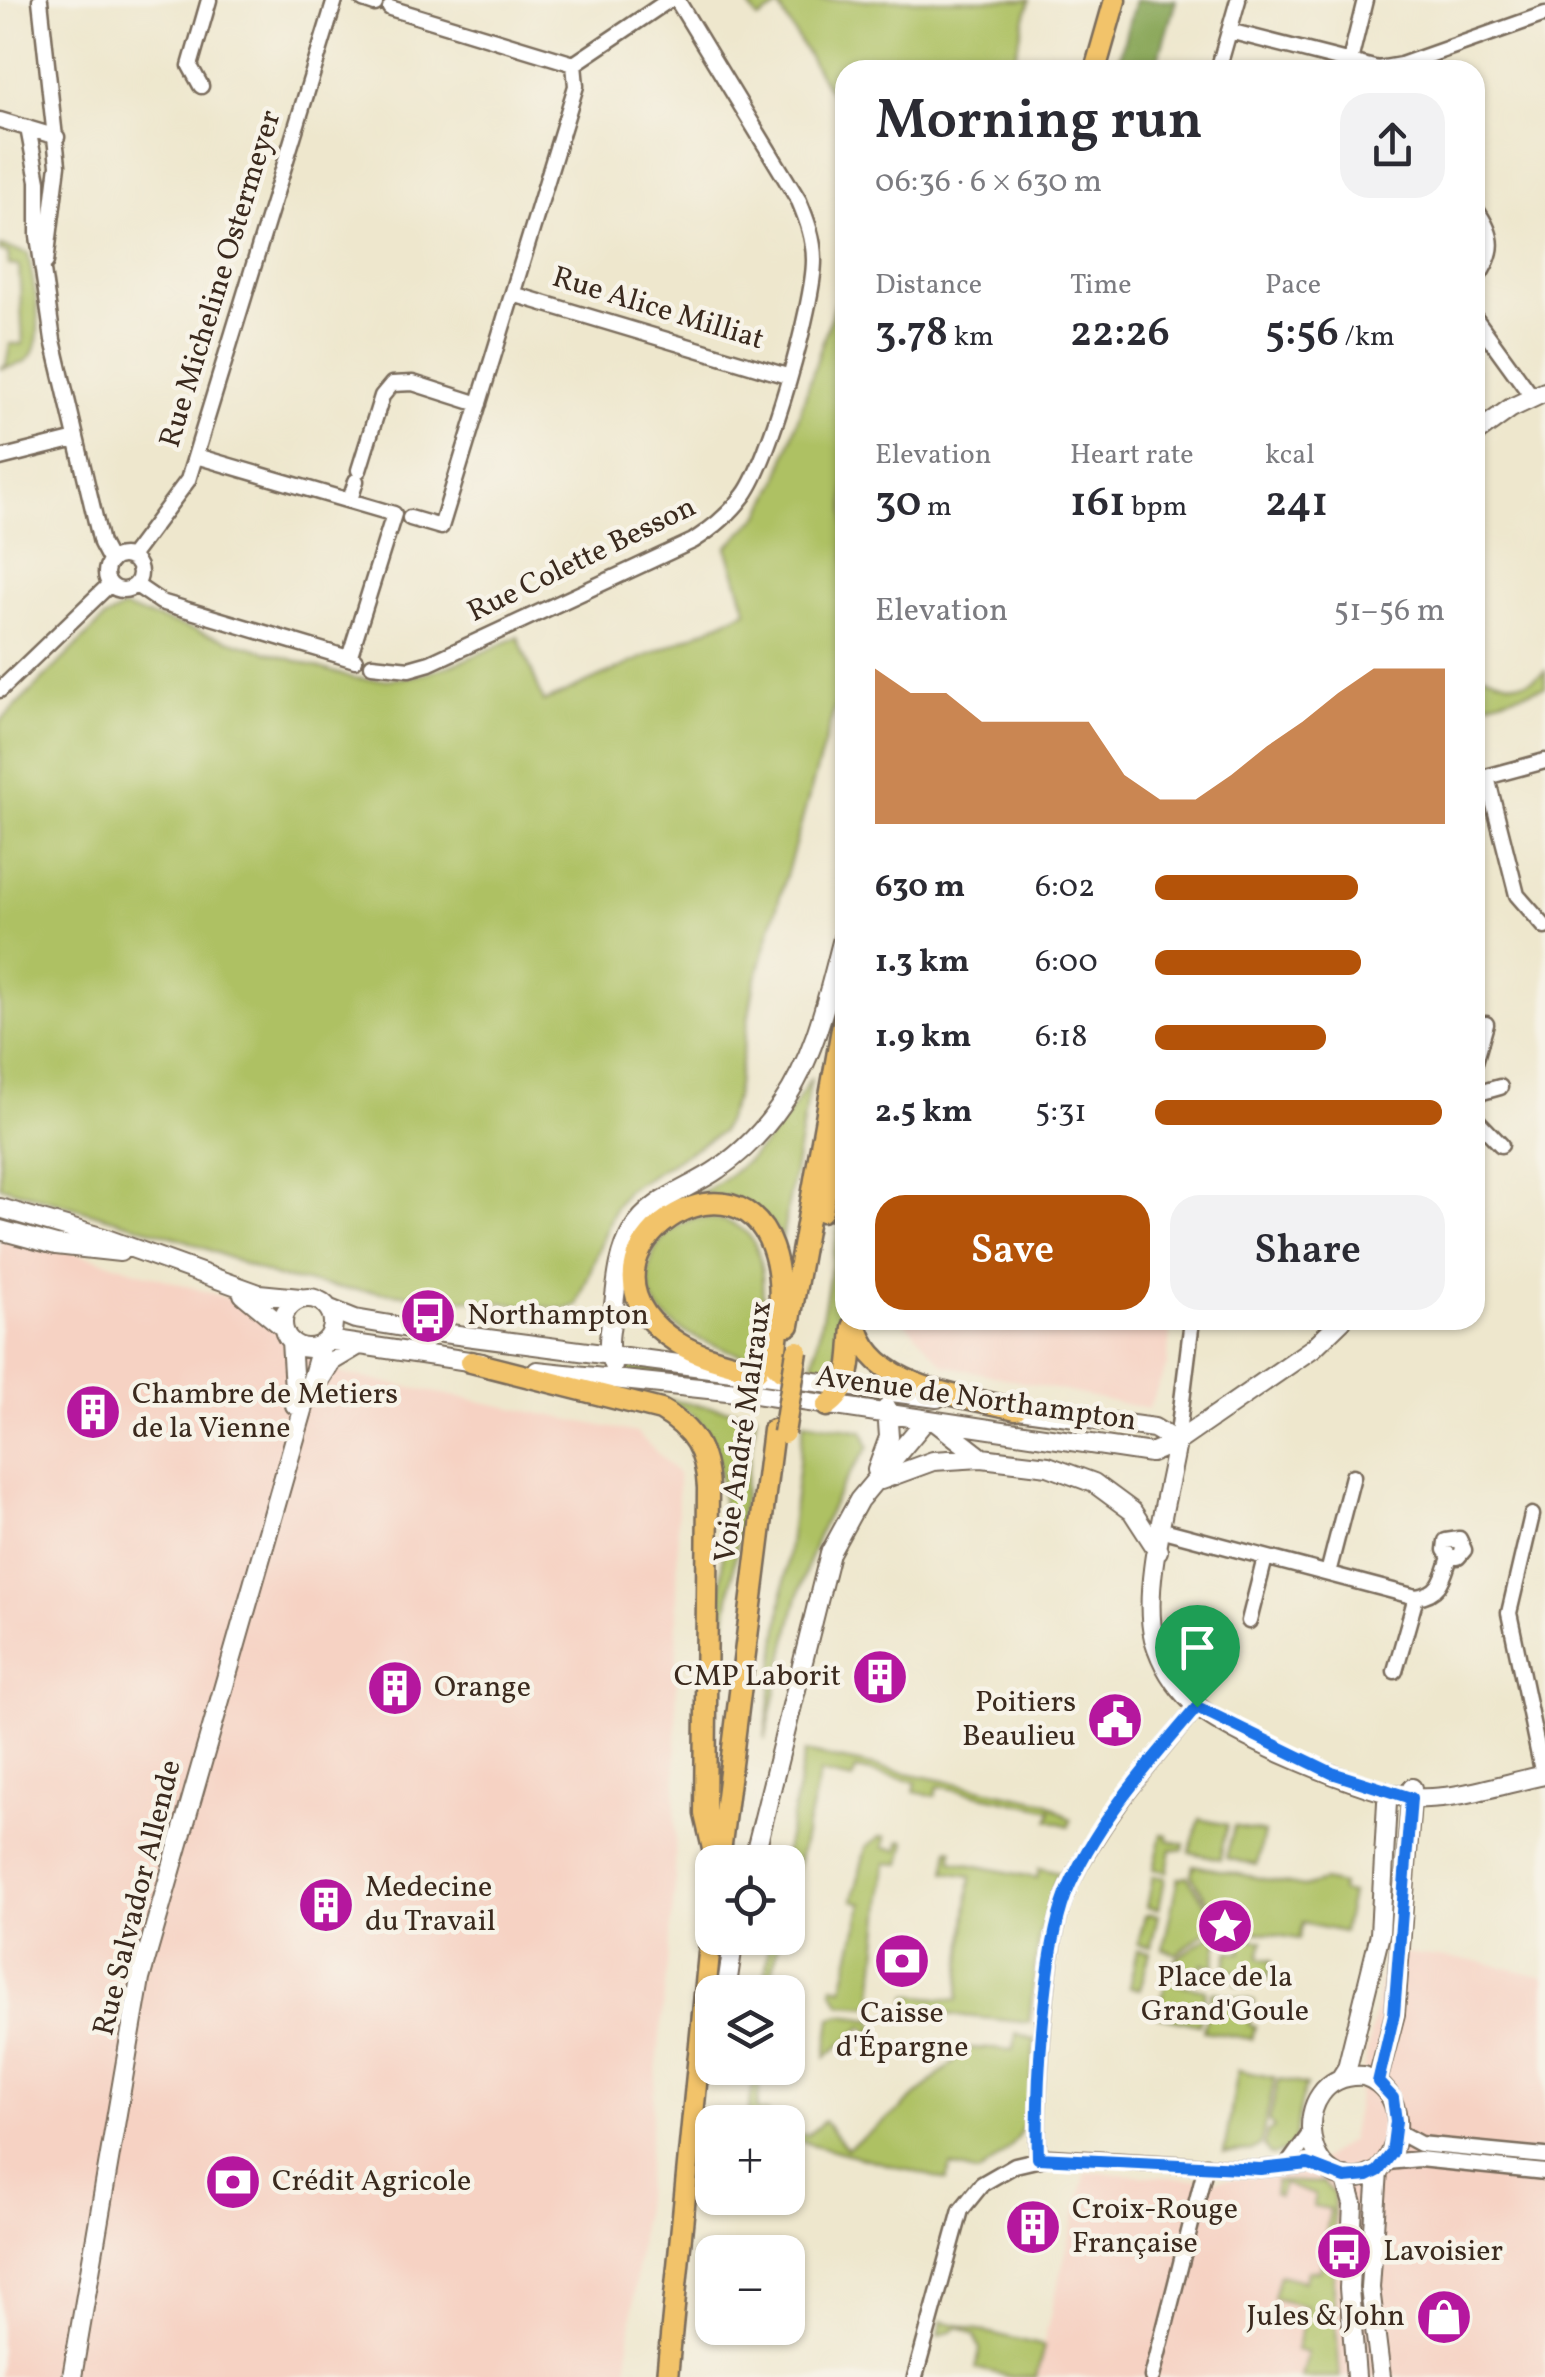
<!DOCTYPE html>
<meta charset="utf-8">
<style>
:root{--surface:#fff;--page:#f2f2f3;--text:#2b2b33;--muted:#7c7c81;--accent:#b45309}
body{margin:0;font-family:Vollkorn,serif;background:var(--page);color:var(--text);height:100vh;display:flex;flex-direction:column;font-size:38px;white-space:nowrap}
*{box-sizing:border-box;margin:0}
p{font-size:32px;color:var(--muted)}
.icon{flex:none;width:55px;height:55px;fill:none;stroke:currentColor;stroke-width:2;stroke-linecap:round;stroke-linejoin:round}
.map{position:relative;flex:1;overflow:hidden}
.sheet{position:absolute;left:835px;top:60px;width:650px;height:1270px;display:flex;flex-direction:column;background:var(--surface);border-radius:30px;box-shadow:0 2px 8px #0004}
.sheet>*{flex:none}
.controls{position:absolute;left:695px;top:1845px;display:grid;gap:20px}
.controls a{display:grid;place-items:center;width:110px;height:110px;border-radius:20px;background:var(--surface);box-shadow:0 2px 8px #0004;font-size:50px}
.pin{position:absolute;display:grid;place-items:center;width:85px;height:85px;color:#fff;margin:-102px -42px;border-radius:50% 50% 50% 0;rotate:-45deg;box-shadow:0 0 10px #0007}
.pin .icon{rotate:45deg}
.round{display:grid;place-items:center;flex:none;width:105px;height:105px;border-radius:30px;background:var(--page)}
.headline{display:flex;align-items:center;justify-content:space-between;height:170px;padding:0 40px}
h1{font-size:55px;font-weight:600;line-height:75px}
.figures{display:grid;grid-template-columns:repeat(3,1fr);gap:15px;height:170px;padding:10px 40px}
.figures div{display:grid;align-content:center}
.figures b{font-size:42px;font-weight:600}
.figures small{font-size:28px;font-weight:400}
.figures p{font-size:28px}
.chart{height:280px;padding:20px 40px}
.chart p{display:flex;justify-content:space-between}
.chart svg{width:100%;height:180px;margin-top:10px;fill:var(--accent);opacity:.7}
.primary-button{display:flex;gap:20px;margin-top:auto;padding:20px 40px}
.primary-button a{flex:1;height:115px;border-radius:30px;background:var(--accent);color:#fff;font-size:40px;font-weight:600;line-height:115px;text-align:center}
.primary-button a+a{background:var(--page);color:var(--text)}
ul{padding:0 40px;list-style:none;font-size:32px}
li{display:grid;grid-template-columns:160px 120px 1fr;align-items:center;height:75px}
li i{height:25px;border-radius:12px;background:var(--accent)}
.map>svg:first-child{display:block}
.built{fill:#f6d2c3}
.green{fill:#aec164;stroke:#747641;stroke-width:2.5}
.forest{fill:#8aa75a;stroke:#62683c;stroke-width:2.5}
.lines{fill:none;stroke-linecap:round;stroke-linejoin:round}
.minor-casing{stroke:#7a6c5b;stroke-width:19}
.tertiary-casing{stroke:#7a6c5b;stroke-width:22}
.primary-casing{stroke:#7a6c5b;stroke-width:25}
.minor{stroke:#fff;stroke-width:14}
.tertiary{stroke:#fff;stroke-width:18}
.primary{stroke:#f2c36a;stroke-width:20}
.primary-bridge-casing{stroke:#7a6c5b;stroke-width:25;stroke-linecap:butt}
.primary-bridge{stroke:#f2c36a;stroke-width:20}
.route-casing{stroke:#fff;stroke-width:20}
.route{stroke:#1a73e8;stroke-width:12}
.labels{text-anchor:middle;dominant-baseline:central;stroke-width:9;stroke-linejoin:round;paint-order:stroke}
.street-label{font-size:30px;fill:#3b2a1e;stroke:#f7f3e8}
.poi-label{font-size:30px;fill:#3b2a1e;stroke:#f7f3e8;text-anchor:start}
</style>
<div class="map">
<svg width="1545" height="2377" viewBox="0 0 1545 2377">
<rect width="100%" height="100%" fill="#f7f3e8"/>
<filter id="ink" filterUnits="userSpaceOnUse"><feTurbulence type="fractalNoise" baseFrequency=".01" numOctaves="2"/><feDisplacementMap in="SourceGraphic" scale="20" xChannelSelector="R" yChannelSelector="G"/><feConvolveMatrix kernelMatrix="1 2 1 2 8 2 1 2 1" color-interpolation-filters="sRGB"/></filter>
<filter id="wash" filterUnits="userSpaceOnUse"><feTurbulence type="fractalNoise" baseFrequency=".0048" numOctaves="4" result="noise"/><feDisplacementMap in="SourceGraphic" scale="40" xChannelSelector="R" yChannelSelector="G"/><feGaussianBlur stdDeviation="2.25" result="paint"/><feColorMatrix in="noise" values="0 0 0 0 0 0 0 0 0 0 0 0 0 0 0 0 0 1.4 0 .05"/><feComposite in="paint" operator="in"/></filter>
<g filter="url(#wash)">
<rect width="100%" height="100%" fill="#eee7cd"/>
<path class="built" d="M 0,1230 L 244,1303 L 343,1374 L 637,1433 L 678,1474 L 675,1886 L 626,2377 L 0,2377 Z
M 903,1320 L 1171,1320 L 1167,1366 L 1148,1409 L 944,1365 Z
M 1386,1951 L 1483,1962 L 1545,1977 L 1545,2377 L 1035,2377 L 1086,2172 L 1215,2180 L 1304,2172 L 1350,2140 Z"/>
<path class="green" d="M 745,0 L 1030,0 L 1011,70 L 845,70 L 845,117 L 779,7 L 758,19 Z
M 0,246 L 28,253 C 32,280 51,347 24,362 C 18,366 7,367 0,369 L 6,365 L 10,344 L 23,344 L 19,266 L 9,265 L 8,253 L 0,251 Z
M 845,273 L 845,672 L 754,986 L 735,1098 L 721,1132 L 626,1191 L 615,1208 L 577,1305 L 567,1309 L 347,1289 L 276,1277 L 182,1239 L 0,1186 L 0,722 L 104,619 L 123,608 L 353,678 C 418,686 459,662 518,637 L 544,702 L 747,611 L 727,547 L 761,514 L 778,480 Z
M 1475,671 C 1500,679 1524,693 1545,671 L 1545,687 L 1475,706 Z
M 811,1078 L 782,1239 C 762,1204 734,1193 696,1195 C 749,1169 783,1128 811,1078 Z
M 845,1195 L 845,1295 L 834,1366 L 812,1370 Z
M 694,1218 C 761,1216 763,1255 763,1308 C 764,1328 767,1344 764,1362 C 717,1346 632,1328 651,1260 C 656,1239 675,1225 694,1218 Z
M 617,1363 L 718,1378 L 718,1383 L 624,1373 Z
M 618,1392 L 756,1414 L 718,1672 C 713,1612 747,1447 688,1412 C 668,1400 636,1399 613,1394 Z
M 804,1422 L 863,1431 L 869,1447 C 802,1530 789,1639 765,1740 Z
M 805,1752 L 1047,1802 L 1071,1820 L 1069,1826 L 1049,1820 L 1051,1810 L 938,1786 L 935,1796 L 914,1792 L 916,1782 L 856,1769 L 853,1780 L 820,1773 L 788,1905 L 788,1862 L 783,1862 Z
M 1200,1819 L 1227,1825 L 1220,1859 L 1189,1852 Z
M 1234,1826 L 1264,1833 L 1257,1865 L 1226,1858 Z
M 1162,1834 L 1168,1835 L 1168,1840 L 1184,1844 L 1183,1850 L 1171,1849 L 1167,1872 L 1154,1869 Z
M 880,1837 L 886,1837 L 884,1847 L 898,1850 L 901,1840 L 906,1841 L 901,1864 L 886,1863 L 872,2006 L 841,2004 L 832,1990 L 833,1986 L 843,1988 L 863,1903 L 853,1900 L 866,1847 Z
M 949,1849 L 953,1850 L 952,1861 L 1037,1878 L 1039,1868 L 1059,1873 L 1039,1937 L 1029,2023 L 906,2010 L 908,1995 L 958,2000 L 971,1876 L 945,1872 Z
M 1193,1865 L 1304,1887 L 1323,1881 L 1342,1885 L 1341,1892 L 1351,1894 L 1343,1932 L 1303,1923 L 1299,1939 L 1231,1927 L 1228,1918 L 1220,1920 L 1191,1875 Z
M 1153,1876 L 1165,1878 L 1159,1909 L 1147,1907 Z
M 1187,1876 L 1218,1922 L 1177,1954 L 1163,1949 L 1178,1878 Z
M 1150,1914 L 1158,1915 L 1151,1947 L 1138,1944 L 1145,1916 Z
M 1219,1930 L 1214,1967 L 1202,1964 L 1199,1976 L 1172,1970 L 1174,1960 Z
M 1244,1937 L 1263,1941 L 1259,1958 L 1272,1960 L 1268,1978 L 1256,1976 L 1253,1987 L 1235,1984 L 1237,1972 L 1225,1969 L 1229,1951 L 1241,1953 Z
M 769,1938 L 780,1938 L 768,1992 L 764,1992 Z
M 1137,1950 L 1150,1952 L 1140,1989 L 1129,1987 Z
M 1166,1982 L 1206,1990 L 1199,2025 L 1158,2016 Z
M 1212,1992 L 1254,2001 L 1249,2025 L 1255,2027 L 1252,2039 L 1203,2031 Z
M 842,2015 L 873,2019 L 875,2030 L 871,2034 L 864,2026 L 826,2057 L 831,2018 Z
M 1016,2033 L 1035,2040 C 1028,2104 1038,2136 977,2174 L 951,2166 L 946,2180 L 788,2138 L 788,2134 L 808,2135 L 824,2121 L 847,2149 L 899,2111 L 969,2048 L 1014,2050 Z
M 755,2068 L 762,2068 L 757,2110 L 768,2113 L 770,2122 L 747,2122 Z
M 1238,2070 L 1275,2078 L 1260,2146 L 1252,2151 L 1224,2153 Z
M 1279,2079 L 1307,2085 C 1291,2110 1308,2153 1270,2155 L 1264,2146 L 1267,2133 L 1274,2128 L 1269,2121 Z
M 1276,2181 L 1323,2183 L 1334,2194 L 1334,2301 L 1340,2377 L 1301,2377 L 1307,2353 L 1296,2350 L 1307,2307 L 1273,2298 L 1279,2275 L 1304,2281 L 1308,2270 L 1320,2271 L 1330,2209 L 1313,2206 L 1315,2195 L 1283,2184 L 1279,2196 L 1274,2194 Z
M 942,2321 L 1044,2346 L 1036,2377 L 1011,2377 L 976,2368 L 980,2351 L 975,2335 L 960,2327 L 939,2336 Z"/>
<path class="forest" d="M 1135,0 L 1176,0 L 1155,70 L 1116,70 Z"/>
</g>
<g filter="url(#ink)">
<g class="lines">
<g class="minor-casing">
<path id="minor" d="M 40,0 L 58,165 L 46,262
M 363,0 L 375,4
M 390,8 L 574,64 L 669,0
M 1229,31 L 1378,69 L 1401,65 L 1545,14
M 1349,65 L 1365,0
M 1218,70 L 1238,0
M 201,86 L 190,66 L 209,0
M 0,120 L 57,137
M 28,128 L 38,181 L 38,236 L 53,340 L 101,543 L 111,562
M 1475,208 C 1496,237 1496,252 1475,281
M 513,294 L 787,376
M 1475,318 L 1533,398
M 196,456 L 394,514 L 349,658
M 0,458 L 76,439
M 359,470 L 382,396 L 392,384 L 413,383 L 479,404
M 350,500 L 356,481
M 410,518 L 441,527 L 576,86 L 574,64
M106 573a17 17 0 1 1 34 0a17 17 0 1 1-34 0Z
M 130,558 L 188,480 L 335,0
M 136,585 L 161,602 L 355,660
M 372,665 L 409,669 L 430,663 L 693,541 C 713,528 730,514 744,495 C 770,460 814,304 814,260 C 814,239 807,220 799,201 L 677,0
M 0,690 L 110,584
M 1487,777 L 1517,895 L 1545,927
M 1475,780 L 1545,761
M 1475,1062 L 1486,1024
M 1475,1094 L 1500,1087
M 1475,1118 L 1501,1145
M 1177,1442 L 1192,1320
M 1532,1515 L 1509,1613 L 1543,1775
M 1163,1530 L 1416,1597 L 1395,1671
M 1328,1573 L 1353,1476
M 1416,1597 C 1441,1594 1443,1578 1450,1557 L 1458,1557 L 1464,1550 L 1459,1539 L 1446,1541 L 1445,1550 L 1450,1557
M 1249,1621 L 1265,1558
M 1396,2131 L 1420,2144 L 1545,2156
M 1038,2158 C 1036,2095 1044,1941 1069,1886 C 1101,1819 1150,1764 1197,1707
M 1387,2162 L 1419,2159 L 1545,2172
M 1288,2164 L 1311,2132
M 915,2377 L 961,2210 L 982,2184 L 1015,2165 L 1049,2157 L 1259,2169 L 1309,2164 L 1327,2168
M 1152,2377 L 1206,2165"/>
</g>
<g class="tertiary-casing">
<path id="tertiary" d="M 1475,434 L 1511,408 L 1545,392
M 0,1208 L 104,1238 L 259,1294 L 300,1298
M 0,1230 L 56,1245 L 120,1252
M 243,1294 L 283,1327
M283 1323a25 25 0 1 1 50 0a25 25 0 1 1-50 0Z
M 330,1309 L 355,1319 L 420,1330 L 937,1398
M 327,1340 L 482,1363
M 291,1341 L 295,1405
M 613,1365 C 605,1346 611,1325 614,1305 C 617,1280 619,1253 632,1231 C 650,1199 690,1189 718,1169 C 743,1152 765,1129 782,1104 C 817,1054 829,989 845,931
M 537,1371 L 756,1394 L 1151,1453 L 1177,1442 L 1313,1348 L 1342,1320
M 316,1386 L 332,1361 L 359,1345
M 1003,1407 L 1154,1428 L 1177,1442
M 937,1423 L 982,1458 L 1048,1466 L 1094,1483 L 1132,1511 L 1158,1551
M 1177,1442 C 1168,1497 1141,1586 1154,1639 C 1161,1663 1175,1686 1193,1703 C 1228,1735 1371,1796 1417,1798 C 1458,1800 1505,1783 1545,1775
M 877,1470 L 889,1437 L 887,1408
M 881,1480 L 933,1461 L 981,1458
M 753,1862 L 830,1553 L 859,1500 L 925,1421
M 726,1992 L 734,1938
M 1364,2076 C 1405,2090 1406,2143 1378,2171 C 1303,2212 1281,2071 1364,2076 Z
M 1340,2079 L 1347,2068 L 1380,1934 L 1387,1802
M 1377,2082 L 1395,2014 L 1412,1788
M 1378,2171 L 1370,2288 L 1381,2377
M 1345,2177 L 1353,2204 L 1349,2288 L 1356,2377
M 72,2377 L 140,1979 L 322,1344"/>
</g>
<g class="primary-casing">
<path id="primary" d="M 1095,70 L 1115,0
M 822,1211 L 845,1081
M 855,1320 C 868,1389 961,1395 1016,1409
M 789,1325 L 845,1012
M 471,1362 L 661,1410 C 694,1429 706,1451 708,1488 L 705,1814 L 716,1862
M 757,1371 C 731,1363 702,1358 678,1343 C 551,1262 733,1136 772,1247 C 785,1282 779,1327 774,1363 L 782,1371
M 827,1406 C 854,1388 850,1357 853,1327
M 719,1860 L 773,1430
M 667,2377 L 712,1923"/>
</g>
<use href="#minor" class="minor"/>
<use href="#tertiary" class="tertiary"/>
<use href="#primary" class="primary"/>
<g class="primary-bridge-casing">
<path id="primary-bridge" d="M 784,1433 L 797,1351"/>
</g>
<use href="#primary-bridge" class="primary-bridge"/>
</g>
</g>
<g class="lines" filter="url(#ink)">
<g class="route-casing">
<path id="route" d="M 1197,1707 L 1332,1773 L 1411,1798 L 1394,2014 L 1378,2082 L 1393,2098 L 1396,2121 L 1392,2153 L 1378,2171 L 1368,2176 L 1345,2178 L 1308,2164 L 1260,2169 L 1038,2158 C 1036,2092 1043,1953 1066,1894 C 1095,1823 1149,1764 1197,1707 Z"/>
</g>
<use href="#route" class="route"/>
</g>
<defs>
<g id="bus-disc" transform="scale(2.875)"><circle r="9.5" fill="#b5179e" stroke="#f7f3e8"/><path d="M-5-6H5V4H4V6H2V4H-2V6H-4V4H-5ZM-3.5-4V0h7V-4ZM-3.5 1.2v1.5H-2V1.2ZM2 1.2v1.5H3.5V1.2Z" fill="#fff"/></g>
<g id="building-disc" transform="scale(2.875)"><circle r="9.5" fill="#b5179e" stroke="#f7f3e8"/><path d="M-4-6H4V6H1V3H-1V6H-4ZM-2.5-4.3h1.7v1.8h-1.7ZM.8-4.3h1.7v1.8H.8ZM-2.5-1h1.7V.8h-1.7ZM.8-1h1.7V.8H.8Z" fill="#fff"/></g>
<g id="civic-disc" transform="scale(2.875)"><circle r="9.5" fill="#b5179e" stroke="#f7f3e8"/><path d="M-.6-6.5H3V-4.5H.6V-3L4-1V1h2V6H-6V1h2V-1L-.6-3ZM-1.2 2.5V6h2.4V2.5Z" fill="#fff"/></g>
<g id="sight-disc" transform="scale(2.875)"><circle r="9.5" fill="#b5179e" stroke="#f7f3e8"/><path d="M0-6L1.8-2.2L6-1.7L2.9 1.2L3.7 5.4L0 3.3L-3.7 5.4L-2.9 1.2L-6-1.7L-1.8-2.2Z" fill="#fff"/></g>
<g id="bank-disc" transform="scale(2.875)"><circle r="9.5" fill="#b5179e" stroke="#f7f3e8"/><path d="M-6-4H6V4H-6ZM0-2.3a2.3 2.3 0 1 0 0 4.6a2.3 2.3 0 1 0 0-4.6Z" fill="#fff"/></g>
<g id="shop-disc" transform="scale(2.875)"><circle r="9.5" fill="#b5179e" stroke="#f7f3e8"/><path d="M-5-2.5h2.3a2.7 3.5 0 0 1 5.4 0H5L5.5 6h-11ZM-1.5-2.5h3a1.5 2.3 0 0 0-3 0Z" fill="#fff"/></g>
</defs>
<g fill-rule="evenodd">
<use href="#bus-disc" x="428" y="1316"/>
<use href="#building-disc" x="93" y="1412"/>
<use href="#building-disc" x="880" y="1677"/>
<use href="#building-disc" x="395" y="1688"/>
<use href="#civic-disc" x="1115" y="1720"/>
<use href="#building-disc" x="326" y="1905"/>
<use href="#sight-disc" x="1225" y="1926"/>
<use href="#bank-disc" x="902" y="1961"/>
<use href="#bank-disc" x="233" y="2182"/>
<use href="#building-disc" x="1033" y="2227"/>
<use href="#bus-disc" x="1344" y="2252"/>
<use href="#shop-disc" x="1444" y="2317"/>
</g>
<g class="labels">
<g class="street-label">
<text transform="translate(221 279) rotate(-73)">Rue Micheline Ostermeyer</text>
<text transform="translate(658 309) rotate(17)">Rue Alice Milliat</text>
<text transform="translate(582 560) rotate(-26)">Rue Colette Besson</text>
<text transform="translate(976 1399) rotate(8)">Avenue de Northampton</text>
<text transform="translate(744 1432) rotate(-82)">Voie André Malraux</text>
<text transform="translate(138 1898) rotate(-76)">Rue Salvador Allende</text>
</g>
<g class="poi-label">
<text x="467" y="1316">Northampton</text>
<text x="132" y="1395">Chambre de Metiers<tspan x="132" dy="34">de la Vienne</tspan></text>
<text x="841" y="1677" text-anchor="end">CMP Laborit</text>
<text x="434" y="1688">Orange</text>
<text x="1076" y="1703" text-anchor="end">Poitiers<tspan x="1076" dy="34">Beaulieu</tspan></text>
<text x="365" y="1888">Medecine<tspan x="365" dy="34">du Travail</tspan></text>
<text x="1225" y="1978" text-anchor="middle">Place de la<tspan x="1225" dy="34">Grand'Goule</tspan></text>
<text x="902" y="2014" text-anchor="middle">Caisse<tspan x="902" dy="34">d'Épargne</tspan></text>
<text x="272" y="2182">Crédit Agricole</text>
<text x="1072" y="2210">Croix-Rouge<tspan x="1072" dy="34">Française</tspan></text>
<text x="1383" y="2252">Lavoisier</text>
<text x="1405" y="2317" text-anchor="end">Jules &amp; John</text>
</g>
</g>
</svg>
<div class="controls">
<a><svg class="icon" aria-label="locate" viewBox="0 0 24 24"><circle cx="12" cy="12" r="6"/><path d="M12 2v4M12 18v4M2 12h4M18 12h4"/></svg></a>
<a><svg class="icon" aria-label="layers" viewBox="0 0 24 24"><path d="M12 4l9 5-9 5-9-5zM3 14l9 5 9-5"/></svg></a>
<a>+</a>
<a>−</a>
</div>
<div class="pin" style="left:1197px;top:1707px;background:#1e9e55"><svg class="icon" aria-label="arrive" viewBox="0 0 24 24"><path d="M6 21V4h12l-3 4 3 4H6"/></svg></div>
<section class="sheet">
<div class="headline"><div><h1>Morning run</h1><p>06:36 · 6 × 630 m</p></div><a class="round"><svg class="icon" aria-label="share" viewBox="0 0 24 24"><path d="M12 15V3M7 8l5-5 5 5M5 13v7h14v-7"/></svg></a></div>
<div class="figures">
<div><p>Distance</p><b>3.78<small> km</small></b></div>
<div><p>Time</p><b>22:26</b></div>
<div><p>Pace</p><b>5:56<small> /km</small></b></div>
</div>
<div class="figures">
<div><p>Elevation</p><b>30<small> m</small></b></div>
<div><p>Heart rate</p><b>161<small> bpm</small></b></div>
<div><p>kcal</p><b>241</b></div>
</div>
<div class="chart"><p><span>Elevation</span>51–56 m</p>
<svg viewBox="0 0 160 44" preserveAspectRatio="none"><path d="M0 44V6L10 12L20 12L30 19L40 19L50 19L60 19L70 32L80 38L90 38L100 32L110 25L120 19L130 12L140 6L150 6L160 6V44z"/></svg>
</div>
<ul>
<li><b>630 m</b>6:02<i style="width:70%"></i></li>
<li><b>1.3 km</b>6:00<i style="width:71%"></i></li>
<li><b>1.9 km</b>6:18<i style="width:59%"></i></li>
<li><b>2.5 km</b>5:31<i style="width:99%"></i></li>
</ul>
<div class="primary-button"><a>Save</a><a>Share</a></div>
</section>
</div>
